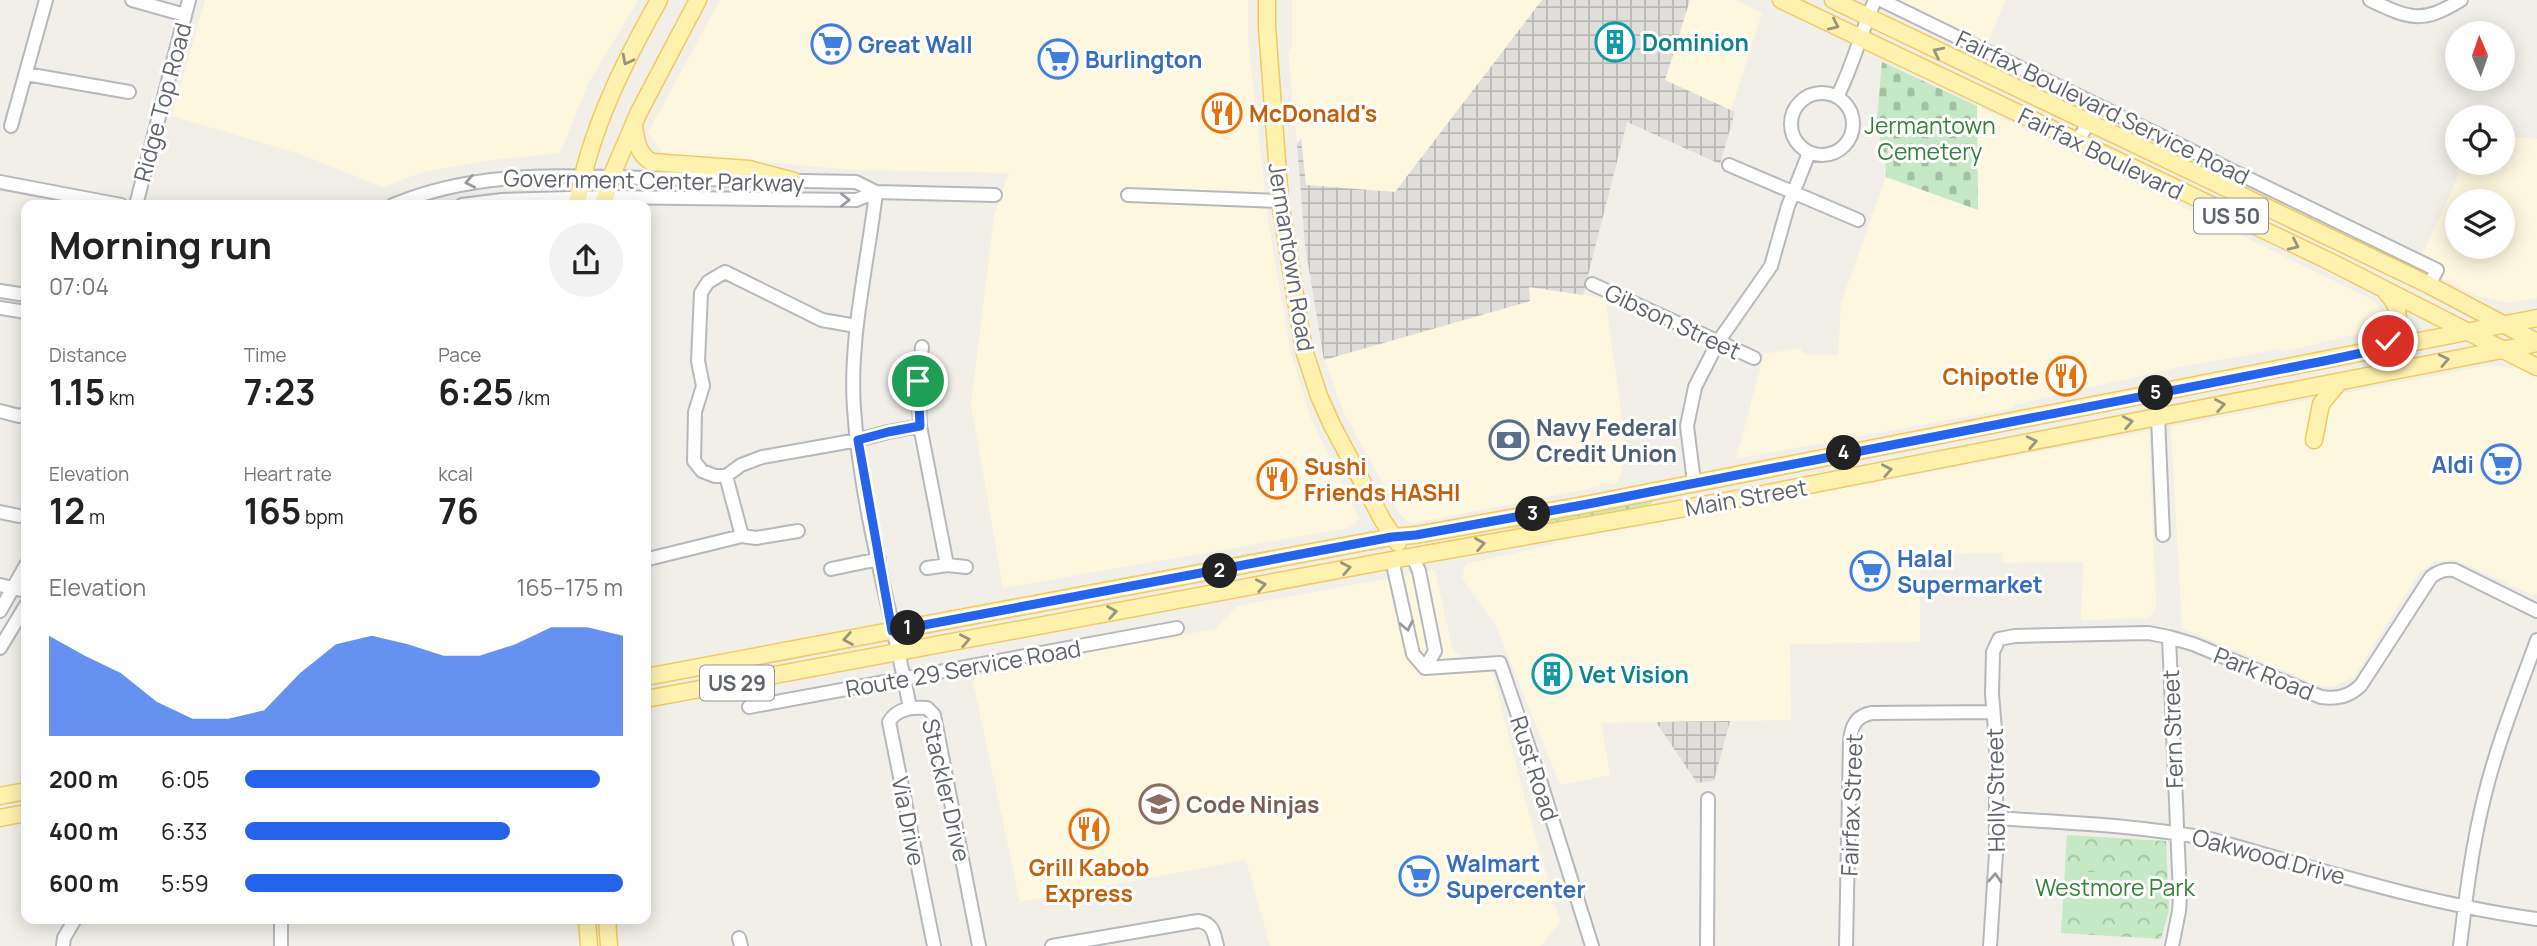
<!DOCTYPE html>
<meta charset="utf-8">
<style>
:root{--surface:#fff;--page:#f2f2f2;--text:#222;--muted:#767676;--accent:#2563eb}
body{margin:0;font-family:Manrope,sans-serif;background:var(--page);color:var(--text);height:100vh;display:flex;flex-direction:column;font-size:26px;white-space:nowrap}
*{box-sizing:border-box;margin:0}
p{font-size:23px;color:var(--muted)}
.icon{flex:none;width:38px;height:38px;fill:none;stroke:currentColor;stroke-width:2;stroke-linecap:round;stroke-linejoin:round}
.map{position:relative;flex:1;overflow:hidden}
.side{position:absolute;left:21px;top:200px;width:630px;height:724px;display:flex;flex-direction:column;background:var(--surface);border-radius:14px;box-shadow:0 4px 18px #0003}
.side>*{flex:none}
.needle{width:46px;rotate:358deg}
.fabs{position:absolute;left:2445px;top:21px;display:grid;gap:14px}
.fabs a{display:grid;place-items:center;width:70px;height:70px;border-radius:50%;background:var(--surface);box-shadow:0 4px 18px #0003;font-size:35px}
.pin{position:absolute;display:grid;place-items:center;width:60px;height:60px;color:#fff;margin:-30px;border:4px solid #fff;border-radius:50%;box-shadow:0 2px 7px #0007}
.km{position:absolute;width:35px;height:35px;margin:-18px;border-radius:50%;background:#222;color:#fff;font-size:19px;line-height:35px;text-align:center}
.round{display:grid;place-items:center;flex:none;width:74px;height:74px;border-radius:37px;background:var(--page)}
.summary{display:flex;align-items:center;justify-content:space-between;height:119px;padding:0 28px}
h1{font-size:38px;font-weight:700;line-height:52px}
.stats{display:grid;grid-template-columns:repeat(3,1fr);gap:10px;height:119px;padding:7px 28px}
.stats div{display:grid;align-content:center}
.stats b{font-size:35px;font-weight:700}
.stats small{font-size:19px;font-weight:400}
.stats p{font-size:19px}
.chart{height:196px;padding:14px 28px}
.chart p{display:flex;justify-content:space-between}
.chart svg{width:100%;height:126px;margin-top:7px;fill:var(--accent);opacity:.7}
ul{padding:0 28px;list-style:none;font-size:23px}
li{display:grid;grid-template-columns:112px 84px 1fr;align-items:center;height:52px}
li i{height:18px;border-radius:9px;background:var(--accent)}
.map>svg:first-child{display:block}
.commercial{fill:#fef7e0;fill-rule:evenodd}
.industrial{fill:url(#industrial-grid)}
.grass{fill:url(#grass-dots)}
.forest{fill:url(#forest-crowns)}
.cemetery{fill:url(#cemetery-stones)}
.pitch{fill:#c5e8c5}
.lines{fill:none;stroke-linecap:round;stroke-linejoin:round}
.minor-casing{stroke:#b5b8bc;stroke-width:16}
.major-casing{stroke:#f2c960;stroke-width:19}
.minor{stroke:#fff;stroke-width:12}
.major{stroke:#fff2af;stroke-width:16}
.oneway{stroke:#979581}
.oneway2{stroke:#979a9d}
.route-casing{stroke:#fff;stroke-width:14}
.route{stroke:#2563eb;stroke-width:9}
.labels{text-anchor:middle;dominant-baseline:central;stroke-width:6;stroke-linejoin:round;paint-order:stroke}
.shield{fill:#fff;stroke:#8f9295;stroke-width:2}
.shield-label{font-size:21px;font-weight:bold;fill:#5f6368}
.culture-label{font-size:23px;font-weight:bold;fill:#0d838f;stroke:#fff;text-anchor:start}
.shop-label{font-size:23px;font-weight:bold;fill:#366cbe;stroke:#fff;text-anchor:start}
.street-label{font-size:23px;fill:#5f6368;stroke:#fff}
.food-label{font-size:23px;font-weight:bold;fill:#c56008;stroke:#fff;text-anchor:start}
.park-label{font-size:23px;fill:#348238;stroke:#fff}
.service-label{font-size:23px;font-weight:bold;fill:#4e5e75;stroke:#fff;text-anchor:start}
.education-label{font-size:23px;font-weight:bold;fill:#785e54;stroke:#fff;text-anchor:start}
</style>
<div class="map">
<svg width="2537" height="946" viewBox="0 0 2537 946">
<defs>
<pattern id="industrial-grid" width="8" height="8" patternUnits="userSpaceOnUse" patternTransform="scale(1.75)"><rect width="8" height="8" fill="#e0deda"/><path d="M0 4h8M4 0v8" fill="none" stroke="#b9b8b5"/></pattern>
<pattern id="grass-dots" width="8" height="8" patternUnits="userSpaceOnUse" patternTransform="scale(1.75)"><rect width="8" height="8" fill="#c5e8c5"/><path d="M2 2h.1M6 6h.1" fill="none" stroke="#a3c0a4" stroke-width="1.8" stroke-linecap="round"/></pattern>
<pattern id="forest-crowns" width="20" height="18" patternUnits="userSpaceOnUse" patternTransform="scale(1.75)"><rect width="20" height="18" fill="#c5e8c5"/><path d="M2 6a3 3 0 1 1 6 0M12 15a3 3 0 1 1 6 0" fill="none" stroke="#a3c0a4"/></pattern>
<pattern id="cemetery-stones" width="16" height="16" patternUnits="userSpaceOnUse" patternTransform="scale(1.75)"><rect width="16" height="16" fill="#c5e8c5"/><path d="M2 7V4a2 2 0 0 1 4 0v3zM10 15v-3a2 2 0 0 1 4 0v3z" fill="#a3c0a4"/></pattern>
</defs>
<rect width="100%" height="100%" fill="#f1efe8"/>
<path class="commercial" d="M 205,0 L 638,0 L 589,82 L 560,153 L 492,160 L 423,172 L 383,187 L 300,154 L 172,116 Z
M 720,0 L 1248,0 L 1248,40 L 1269,226 L 1291,353 L 1310,416 L 1359,519 L 1349,528 L 1003,588 L 971,404 L 994,216 L 1009,173 L 854,170 L 663,153 L 648,133 Z
M 1292,0 L 1542,0 L 1395,192 L 1306,185 L 1301,139 L 1297,144 L 1288,51 L 1292,47 Z
M 1690,0 L 1735,0 L 1762,13 L 1731,110 L 1665,80 Z
M 1899,0 L 2006,0 L 1987,43 Z
M 1977,106 L 2373,300 L 2381,310 L 2382,320 L 2379,329 L 2281,352 L 2281,349 L 2175,368 L 2013,405 L 2013,408 L 1736,459 L 1764,354 L 1800,348 L 1803,354 L 1838,355 L 1841,303 L 1886,177 L 1978,209 Z
M 2503,136 L 2537,139 L 2537,298 L 2511,303 L 2477,296 L 2417,267 L 2457,179 L 2458,163 L 2502,163 ZM 2457,201 L 2502,201 L 2502,247 L 2457,247 Z
M 1529,287 L 1605,298 L 1627,452 L 1618,483 L 1415,523 L 1408,522 L 1400,514 L 1345,415 L 1324,360 L 1530,301 Z
M 2489,365 L 2522,369 L 2537,377 L 2537,594 L 2532,595 L 2457,560 L 2435,561 L 2418,574 L 2354,677 L 2332,687 L 2321,686 L 2182,628 L 2171,427 Z
M 2149,431 L 2156,607 L 2149,618 L 2081,620 L 2083,562 L 2003,563 L 2002,553 L 1920,554 L 1920,642 L 1790,644 L 1791,720 L 1601,723 L 1610,775 L 1560,785 L 1496,626 L 1462,578 L 1466,564 L 1559,543 L 1559,541 Z
M 1435,570 L 1453,651 L 1492,671 L 1527,807 L 1560,922 L 1541,946 L 1270,946 L 1246,860 L 1020,902 L 972,677 L 1054,659 L 1215,629 L 1237,606 Z"/>
<path class="industrial" d="M 1542,0 L 1690,0 L 1665,80 L 1735,112 L 1720,164 L 1627,122 L 1583,295 L 1529,287 L 1530,301 L 1324,360 L 1305,245 L 1297,144 L 1301,138 L 1306,185 L 1395,192 Z
M 1730,721 L 1714,781 L 1697,783 L 1656,722 Z"/>
<path class="grass" d="M 1648,499 L 1652,500 L 1652,503 L 1648,505 L 1511,529 L 1533,520 Z"/>
<path class="forest" d="M 2067,835 L 2166,841 L 2169,910 L 2161,939 L 2061,933 Z"/>
<path class="cemetery" d="M 1882,62 L 1977,106 L 1978,210 L 1886,177 L 1885,155 L 1876,127 Z"/>
<path class="pitch" d="M 2079,872 L 2104,872 L 2104,909 L 2080,908 Z"/>
<g class="lines">
<g class="minor-casing">
<path id="minor" d="M 132,0 L 185,15
M 1881,0 L 2437,270 L 2429,285
M 2370,0 C 2410,19 2422,24 2461,0
M 26,74 L 129,92
M1791 124a31 31 0 1 1 62 0a31 31 0 1 1-62 0Z
M 1837,97 C 1853,66 1861,32 1875,0
M 11,126 L 46,0
M 2078,141 L 2098,105
M 1729,165 L 1858,220
M 0,182 L 121,205
M 876,192 C 868,263 849,336 854,409 C 861,510 891,609 910,708
M 1128,195 L 1280,201
M 136,205 L 189,0
M 393,205 C 478,170 558,176 647,178 C 717,179 786,181 856,182 L 876,192 L 995,195
M 462,205 L 502,200 L 605,197 L 856,200 L 876,192
M 1592,284 L 1754,358
M 0,291 L 26,295
M 0,308 L 26,312
M 856,326 L 822,320 L 725,272 L 708,282 L 701,293 L 698,361 L 703,386 L 695,412 L 694,461 L 702,471 L 715,476 L 726,476 L 741,465 L 762,457 L 858,440 L 888,432 L 920,426
M 922,347 L 918,381 L 920,426 L 947,565
M 2157,393 L 2163,535
M 0,411 L 19,416 L 26,414
M 726,476 L 742,536 L 756,538 L 798,531
M 1694,482 L 1687,426 L 1695,387 L 1718,342 L 1771,266 L 1788,206 L 1809,153
M 0,512 L 19,516
M 648,559 L 742,536
M 1392,560 L 1413,654 L 1425,668 L 1435,651 L 1419,571 L 1413,557
M 927,568 L 947,565 L 966,567
M 831,569 L 879,559
M 0,585 L 26,591
M 0,611 L 26,565
M 2169,637 L 2180,896 L 2179,911 L 2172,946
M 0,648 L 26,605
M 1425,668 L 1500,663 L 1539,777 L 1592,946
M 749,707 L 1177,628
M 1996,818 C 2068,823 2139,825 2210,839 C 2318,869 2426,904 2537,919
M 739,938 L 741,946
M 63,946 L 64,938 L 75,919
M 281,946 L 281,919
M 934,946 L 889,722 C 897,708 912,707 927,708 L 934,715 L 979,946
M 1052,946 L 1198,921 C 1213,923 1214,933 1217,946
M 1707,946 L 1708,799
M 1846,946 L 1850,742 C 1851,727 1855,716 1872,713 L 1993,712
M 1990,946 L 1996,853 L 1996,742 L 1992,694 L 1993,652 L 1999,639 L 2015,636 L 2148,633 L 2169,637 L 2193,644 L 2321,697 C 2337,699 2349,697 2361,685 L 2431,577 C 2439,571 2445,569 2454,570 L 2537,611
M 2460,946 C 2466,896 2472,846 2484,798 C 2497,744 2518,692 2537,640"/>
</g>
<g class="major-casing">
<path id="major" d="M 1267,0 L 1267,27 L 1280,201 L 1304,350 L 1319,396 L 1332,425 L 1383,521 L 1398,543
M 1781,0 L 2331,262 L 2537,367
M 1833,0 L 2429,285 L 2537,342
M 634,126 C 636,141 638,155 652,162 L 749,169 L 794,181
M 577,205 C 589,132 623,64 659,0
M 603,205 L 611,177 L 639,112 L 698,0
M 2378,349 C 2399,334 2406,312 2386,292
M 2314,440 L 2321,404 L 2339,382
M 646,677 L 1392,537 L 1416,535 L 1589,504 L 2537,318
M 646,699 L 1392,560 L 1742,498 L 2537,343
M 0,796 L 26,791
M 0,818 L 26,813
M 587,919 L 589,946
M 607,919 L 609,946"/>
</g>
<use href="#minor" class="minor"/>
<use href="#major" class="major"/>
</g>
<defs><path id="oneway-chevron" d="M-2-3.5L2.5 0L-2 3.5" fill="none" stroke-width="1.6" stroke-linecap="round" stroke-linejoin="round" transform="scale(1.75)"/></defs>
<g class="oneway">
<use href="#oneway-chevron" transform="translate(1834 25) rotate(25)"/>
<use href="#oneway-chevron" transform="translate(1938 52) rotate(-154)"/>
<use href="#oneway-chevron" transform="translate(627 60) rotate(117)"/>
<use href="#oneway-chevron" transform="translate(2294 245) rotate(25)"/>
<use href="#oneway-chevron" transform="translate(2444 360) rotate(-12)"/>
<use href="#oneway-chevron" transform="translate(2220 405) rotate(-10)"/>
<use href="#oneway-chevron" transform="translate(2128 422) rotate(-11)"/>
<use href="#oneway-chevron" transform="translate(2032 442) rotate(-12)"/>
<use href="#oneway-chevron" transform="translate(1887 470) rotate(-11)"/>
<use href="#oneway-chevron" transform="translate(1480 544) rotate(-10)"/>
<use href="#oneway-chevron" transform="translate(1346 568) rotate(-11)"/>
<use href="#oneway-chevron" transform="translate(1261 585) rotate(-11)"/>
<use href="#oneway-chevron" transform="translate(1112 612) rotate(-10)"/>
<use href="#oneway-chevron" transform="translate(848 639) rotate(170)"/>
<use href="#oneway-chevron" transform="translate(965 640) rotate(-11)"/>
</g>
<g class="oneway2">
<use href="#oneway-chevron" transform="translate(470 182) rotate(169)"/>
<use href="#oneway-chevron" transform="translate(845 200)"/>
<use href="#oneway-chevron" transform="translate(1407 626) rotate(78)"/>
<use href="#oneway-chevron" transform="translate(1995 878) rotate(-87)"/>
</g>
<g class="lines">
<g class="route-casing">
<path id="route" d="M 918,381 L 920,426 L 888,432 L 858,440 L 892,631 L 1392,537 L 1416,535 L 1588,504 L 2324,361 L 2376,350 L 2388,341"/>
</g>
<use href="#route" class="route"/>
</g>
<defs>
<g id="building-ring" transform="scale(2.0125)"><circle r="9.5" fill="#fff" stroke="#0f9aa8" stroke-width="1.5"/><path d="M-4-6H4V6H1V3H-1V6H-4ZM-2.5-4.3h1.7v1.8h-1.7ZM.8-4.3h1.7v1.8H.8ZM-2.5-1h1.7V.8h-1.7ZM.8-1h1.7V.8H.8Z" fill="#0f9aa8"/></g>
<g id="supermarket-ring" transform="scale(2.0125)"><circle r="9.5" fill="#fff" stroke="#3f7fe0" stroke-width="1.5"/><path d="M-6-5.5h2.5l.6 2H6L4.5 2H-2.5L-4.4-4H-6ZM-1.5 3.2a1.3 1.3 0 1 0 .1 0ZM3 3.2a1.3 1.3 0 1 0 .1 0Z" fill="#3f7fe0"/></g>
<g id="restaurant-ring" transform="scale(2.0125)"><circle r="9.5" fill="#fff" stroke="#e8710a" stroke-width="1.5"/><path d="M-5-6h1v4h1v-4h1v4h1v-4h1v5L-1.5 .5V6h-2V.5L-5-1ZM5-6V6H3V1.5H1.5Q1.5-4 5-6Z" fill="#e8710a"/></g>
<g id="bank-ring" transform="scale(2.0125)"><circle r="9.5" fill="#fff" stroke="#5c6f8a" stroke-width="1.5"/><path d="M-6-4H6V4H-6ZM0-2.3a2.3 2.3 0 1 0 0 4.6a2.3 2.3 0 1 0 0-4.6Z" fill="#5c6f8a"/></g>
<g id="school-ring" transform="scale(2.0125)"><circle r="9.5" fill="#fff" stroke="#8d6e63" stroke-width="1.5"/><path d="M0-5L7-2L0 1L-7-2ZM-4 1L0 2.5L4 1V4Q0 6-4 4Z" fill="#8d6e63"/></g>
</defs>
<g fill-rule="evenodd">
<use href="#building-ring" x="1615" y="42"/>
<use href="#supermarket-ring" x="831" y="44"/>
<use href="#supermarket-ring" x="1058" y="59"/>
<use href="#restaurant-ring" x="1222" y="113"/>
<use href="#restaurant-ring" x="2066" y="376"/>
<use href="#bank-ring" x="1509" y="440"/>
<use href="#supermarket-ring" x="2501" y="464"/>
<use href="#restaurant-ring" x="1277" y="479"/>
<use href="#supermarket-ring" x="1870" y="571"/>
<use href="#building-ring" x="1552" y="674"/>
<use href="#school-ring" x="1159" y="804"/>
<use href="#restaurant-ring" x="1089" y="829"/>
<use href="#supermarket-ring" x="1419" y="876"/>
</g>
<g class="labels">
<g class="shield">
<rect x="2194" y="198.5" width="74" height="35" rx="5"/>
<rect x="700" y="665.5" width="74" height="35" rx="5"/>
</g>
<g class="shield-label">
<text x="2231" y="216">US 50</text>
<text x="737" y="683">US 29</text>
</g>
<g class="culture-label">
<text x="1642" y="42">Dominion</text>
<text x="1579" y="674">Vet Vision</text>
</g>
<g class="shop-label">
<text x="858" y="44">Great Wall</text>
<text x="1085" y="59">Burlington</text>
<text x="2474" y="464" text-anchor="end">Aldi</text>
<text x="1897" y="558">Halal<tspan x="1897" dy="26">Supermarket</tspan></text>
<text x="1446" y="863">Walmart<tspan x="1446" dy="26">Supercenter</tspan></text>
</g>
<g class="street-label">
<text transform="translate(162 102) rotate(-75)">Ridge Top Road</text>
<text transform="translate(2103 107) rotate(26)">Fairfax Boulevard Service Road</text>
<text transform="translate(2101 153) rotate(26)">Fairfax Boulevard</text>
<text transform="translate(654 180) rotate(1)">Government Center Parkway</text>
<text transform="translate(1292 257) rotate(81)">Jermantown Road</text>
<text transform="translate(1673 321) rotate(25)">Gibson Street</text>
<text transform="translate(1746 497) rotate(-10)">Main Street</text>
<text transform="translate(963 668) rotate(-10)">Route 29 Service Road</text>
<text transform="translate(2264 673) rotate(22)">Park Road</text>
<text transform="translate(2172 729) rotate(-92)">Fern Street</text>
<text transform="translate(1535 768) rotate(72)">Rust Road</text>
<text transform="translate(947 790) rotate(77)">Stackler Drive</text>
<text transform="translate(1995 790) rotate(-91)">Holly Street</text>
<text transform="translate(1851 805) rotate(-88)">Fairfax Street</text>
<text transform="translate(909 821) rotate(79)">Via Drive</text>
<text transform="translate(2269 856) rotate(15)">Oakwood Drive</text>
</g>
<g class="food-label">
<text x="1249" y="113">McDonald's</text>
<text x="2039" y="376" text-anchor="end">Chipotle</text>
<text x="1304" y="466">Sushi<tspan x="1304" dy="26">Friends HASHI</tspan></text>
<text x="1089" y="867" text-anchor="middle">Grill Kabob<tspan x="1089" dy="26">Express</tspan></text>
</g>
<g class="park-label">
<text x="1930" y="125">Jermantown<tspan x="1930" dy="26">Cemetery</tspan></text>
<text x="2115" y="887">Westmore Park</text>
</g>
<g class="service-label">
<text x="1536" y="427">Navy Federal<tspan x="1536" dy="26">Credit Union</tspan></text>
</g>
<g class="education-label">
<text x="1186" y="804">Code Ninjas</text>
</g>
</g>
</svg>
<div class="fabs">
<a><svg class="needle" viewBox="-14 -14 28 28"><path d="M0-13l5 13h-10z" fill="#e53935"/><path d="M0 13l5-13h-10z" fill="#767676"/></svg></a>
<a><svg class="icon" aria-label="locate" viewBox="0 0 24 24"><circle cx="12" cy="12" r="6"/><path d="M12 2v4M12 18v4M2 12h4M18 12h4"/></svg></a>
<a><svg class="icon" aria-label="layers" viewBox="0 0 24 24"><path d="M12 4l9 5-9 5-9-5zM3 14l9 5 9-5"/></svg></a>
</div>
<div class="pin" style="left:918px;top:381px;background:#1e9e55"><svg class="icon" aria-label="arrive" viewBox="0 0 24 24"><path d="M6 21V4h12l-3 4 3 4H6"/></svg></div>
<div class="pin" style="left:2388px;top:341px;background:#d93025"><svg class="icon" aria-label="check" viewBox="0 0 24 24"><path d="M5 12l5 5 9-10"/></svg></div>
<b class="km" style="left:908px;top:628px">1</b>
<b class="km" style="left:1220px;top:571px">2</b>
<b class="km" style="left:1533px;top:514px">3</b>
<b class="km" style="left:1844px;top:453px">4</b>
<b class="km" style="left:2156px;top:393px">5</b>
<section class="side">
<div class="summary"><div><h1>Morning run</h1><p>07:04</p></div><a class="round"><svg class="icon" aria-label="share" viewBox="0 0 24 24"><path d="M12 15V3M7 8l5-5 5 5M5 13v7h14v-7"/></svg></a></div>
<div class="stats">
<div><p>Distance</p><b>1.15<small> km</small></b></div>
<div><p>Time</p><b>7:23</b></div>
<div><p>Pace</p><b>6:25<small> /km</small></b></div>
</div>
<div class="stats">
<div><p>Elevation</p><b>12<small> m</small></b></div>
<div><p>Heart rate</p><b>165<small> bpm</small></b></div>
<div><p>kcal</p><b>76</b></div>
</div>
<div class="chart"><p><span>Elevation</span>165–175 m</p>
<svg viewBox="0 0 160 44" preserveAspectRatio="none"><path d="M0 44V9L10 16L20 22L30 32L40 38L50 38L60 35L70 22L80 12L90 9L100 12L110 16L120 16L130 12L140 6L150 6L160 9V44z"/></svg>
</div>
<ul>
<li><b>200 m</b>6:05<i style="width:94%"></i></li>
<li><b>400 m</b>6:33<i style="width:70%"></i></li>
<li><b>600 m</b>5:59<i style="width:100%"></i></li>
</ul>
</section>
</div>
